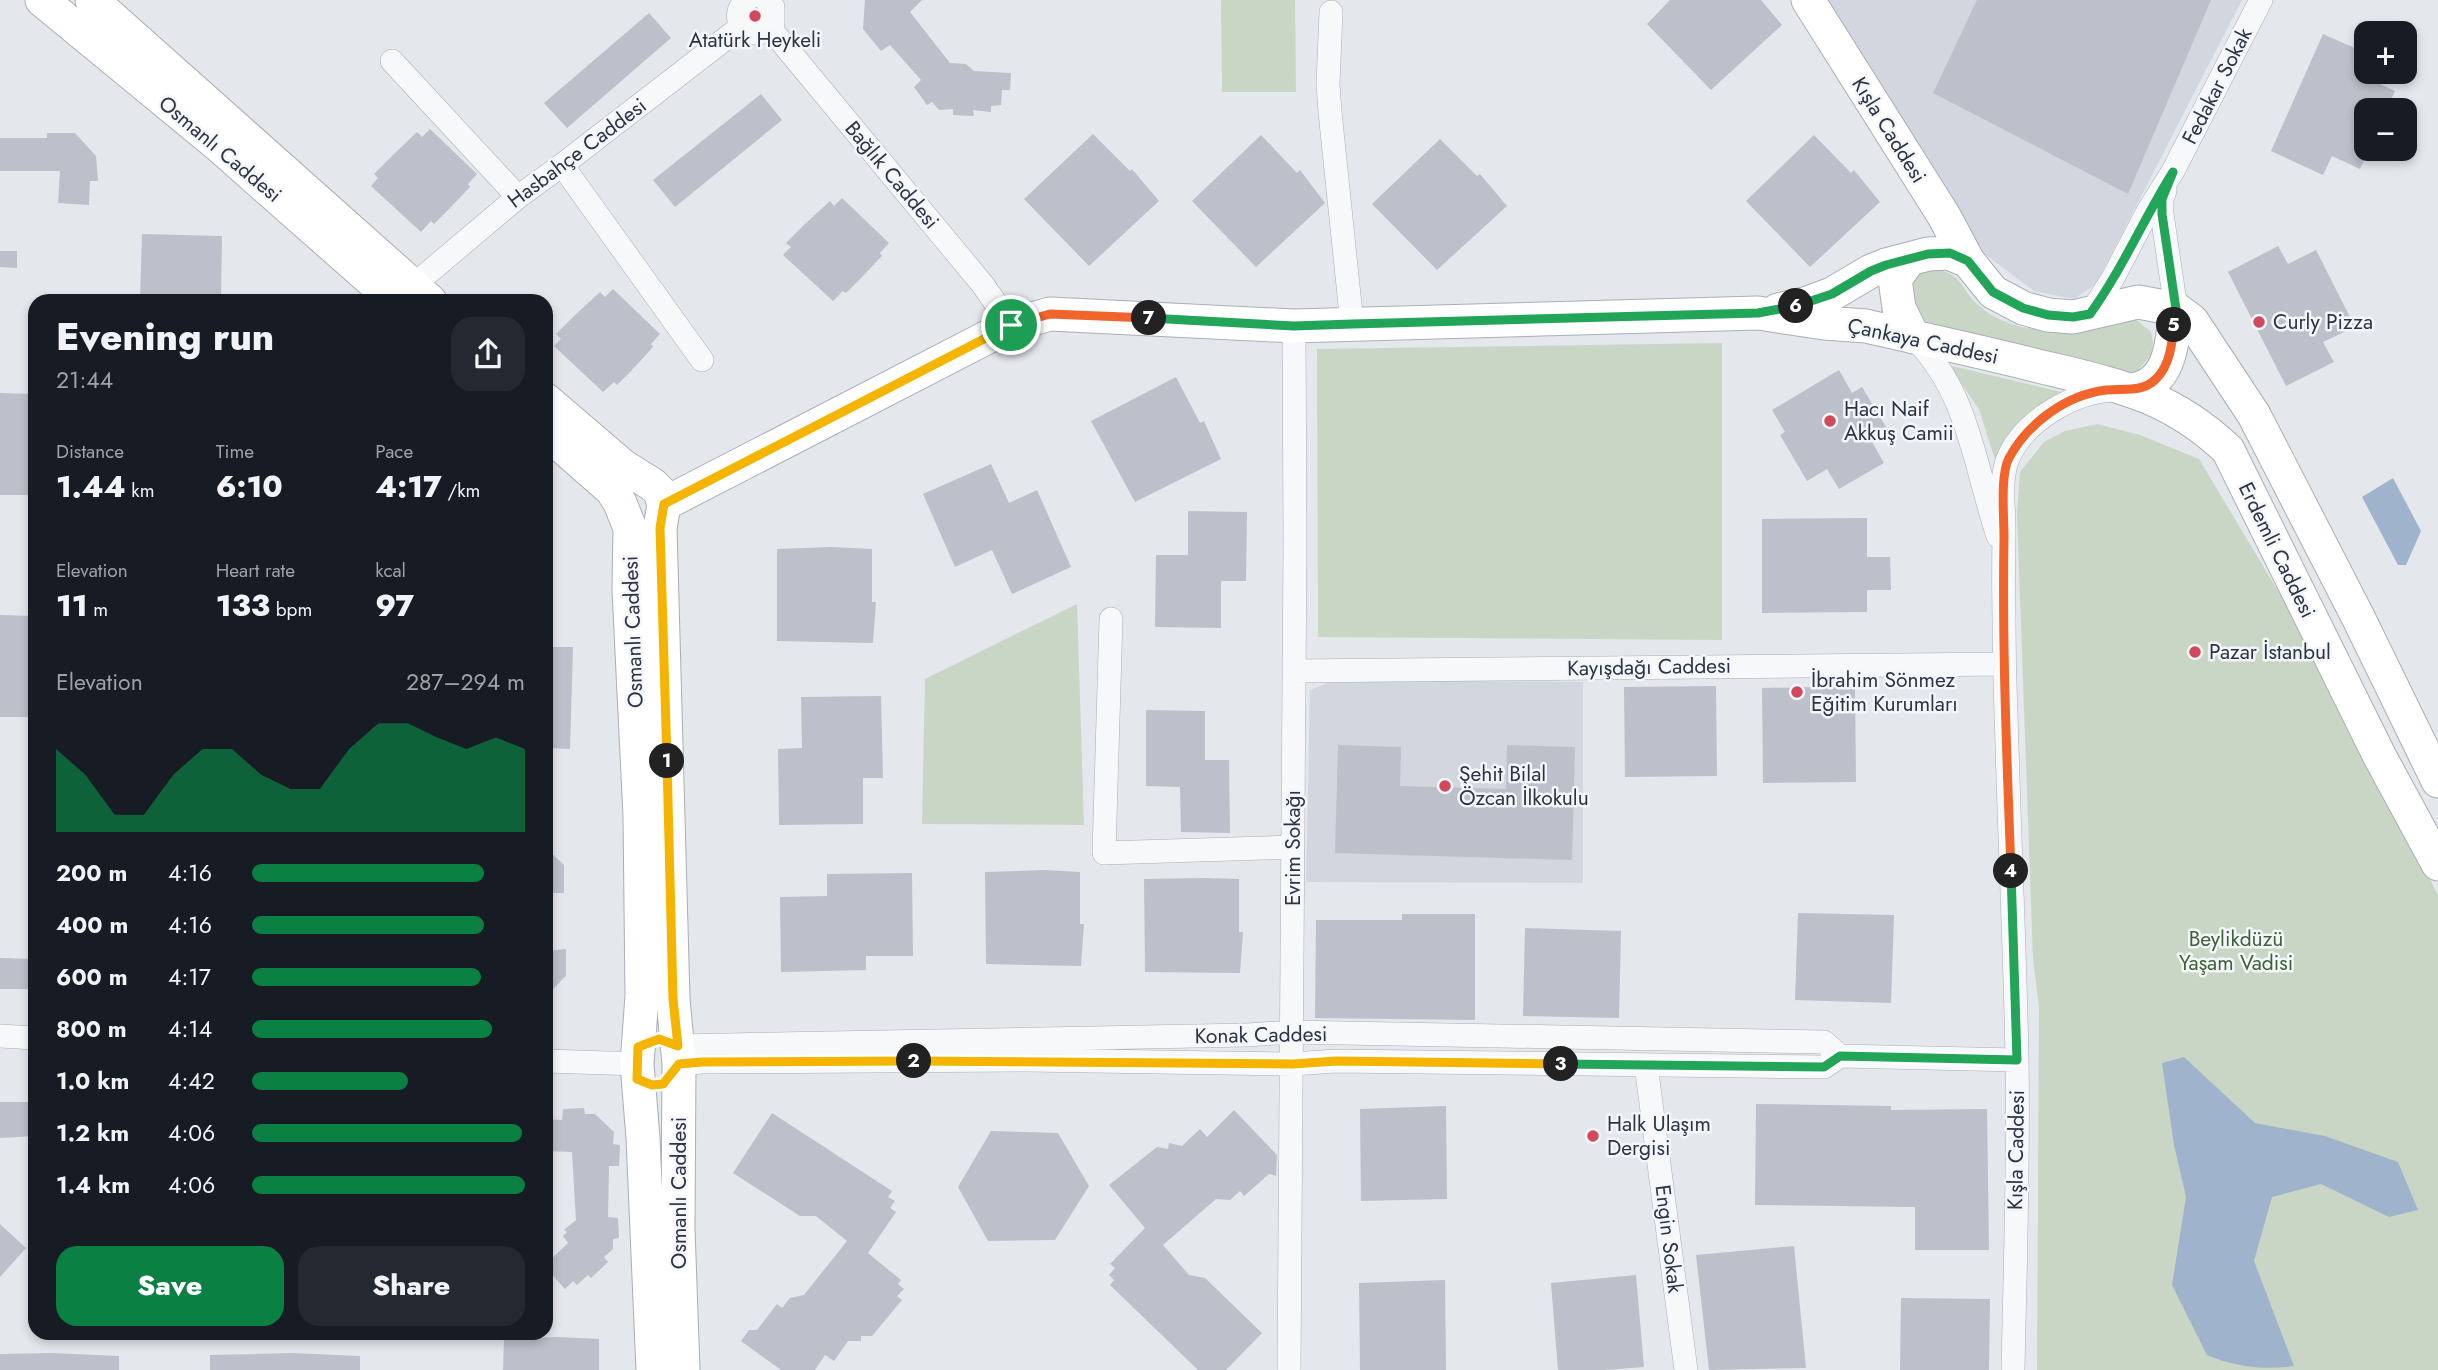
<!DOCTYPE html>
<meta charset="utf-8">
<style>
:root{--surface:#171b24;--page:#242831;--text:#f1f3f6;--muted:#9ea1a6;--accent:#0b8043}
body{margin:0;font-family:Jost,sans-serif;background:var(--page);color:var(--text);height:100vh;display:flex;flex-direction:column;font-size:26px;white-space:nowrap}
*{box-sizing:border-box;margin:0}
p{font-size:23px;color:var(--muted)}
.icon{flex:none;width:38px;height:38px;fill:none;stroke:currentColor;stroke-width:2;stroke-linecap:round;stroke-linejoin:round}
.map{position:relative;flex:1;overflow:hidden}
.sheet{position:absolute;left:28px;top:294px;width:525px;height:1046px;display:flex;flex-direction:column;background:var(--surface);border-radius:21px;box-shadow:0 4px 10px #0003}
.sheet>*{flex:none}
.controls{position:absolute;left:2354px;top:21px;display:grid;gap:14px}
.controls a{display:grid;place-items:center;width:63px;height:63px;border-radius:14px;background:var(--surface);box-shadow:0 4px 10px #0003;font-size:35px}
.pin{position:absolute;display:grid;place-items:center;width:60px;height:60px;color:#fff;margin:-30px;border:4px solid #fff;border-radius:50%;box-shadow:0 2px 7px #0007}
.km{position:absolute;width:35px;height:35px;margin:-18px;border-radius:50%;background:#222;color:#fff;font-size:19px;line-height:35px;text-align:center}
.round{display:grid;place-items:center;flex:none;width:74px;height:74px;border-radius:21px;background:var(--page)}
.headline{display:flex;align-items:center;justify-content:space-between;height:119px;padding:0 28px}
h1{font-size:38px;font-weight:800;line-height:52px}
.figures{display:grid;grid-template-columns:repeat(3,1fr);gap:10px;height:119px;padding:7px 28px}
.figures div{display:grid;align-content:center}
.figures b{font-size:30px;font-weight:800}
.figures small{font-size:19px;font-weight:400}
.figures p{font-size:19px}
.chart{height:196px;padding:14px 28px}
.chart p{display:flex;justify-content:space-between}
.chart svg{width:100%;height:126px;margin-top:7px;fill:var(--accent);opacity:.7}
.button{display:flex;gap:14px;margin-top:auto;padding:14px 28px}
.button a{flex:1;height:80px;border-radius:21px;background:var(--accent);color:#fff;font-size:28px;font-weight:800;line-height:80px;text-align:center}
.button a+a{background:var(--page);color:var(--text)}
ul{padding:0 28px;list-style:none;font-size:23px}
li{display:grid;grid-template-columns:112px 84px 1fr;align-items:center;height:52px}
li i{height:18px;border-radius:9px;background:var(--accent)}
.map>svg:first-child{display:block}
.built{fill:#d2d6de}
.green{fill:#c9d6c5}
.water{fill:#9fb4cc}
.building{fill:#bbc0ca}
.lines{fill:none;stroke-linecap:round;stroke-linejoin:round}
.minor-casing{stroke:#a9aeb7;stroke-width:24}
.secondary-casing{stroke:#a9aeb7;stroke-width:35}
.minor{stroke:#f7f8fa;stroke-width:23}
.secondary{stroke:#fff;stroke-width:33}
.split-1-casing{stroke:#fff;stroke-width:14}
.split-2-casing{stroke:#fff;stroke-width:14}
.split-3-casing{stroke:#fff;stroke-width:14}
.split-4-casing{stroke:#fff;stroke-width:14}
.split-5-casing{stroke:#fff;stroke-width:14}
.split-6-casing{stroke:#fff;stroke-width:14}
.split-7-casing{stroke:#fff;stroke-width:14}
.split-8-casing{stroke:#fff;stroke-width:14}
.split-1{stroke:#f5b400;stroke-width:9}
.split-2{stroke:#f5b400;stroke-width:9}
.split-3{stroke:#f5b400;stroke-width:9}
.split-4{stroke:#22a559;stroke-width:9}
.split-5{stroke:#f0652b;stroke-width:9}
.split-6{stroke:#22a559;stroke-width:9}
.split-7{stroke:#22a559;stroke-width:9}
.split-8{stroke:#f0652b;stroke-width:9}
.poi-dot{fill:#d1495b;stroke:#f4f6f9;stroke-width:2.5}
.labels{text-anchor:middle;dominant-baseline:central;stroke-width:5;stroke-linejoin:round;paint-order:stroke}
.poi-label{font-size:21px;fill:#2b3445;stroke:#f4f6f9;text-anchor:start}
.street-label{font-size:21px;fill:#2b3445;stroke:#f4f6f9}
.park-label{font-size:21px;fill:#3f6138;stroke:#f4f6f9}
</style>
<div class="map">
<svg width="2438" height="1370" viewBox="0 0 2438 1370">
<rect width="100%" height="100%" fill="#e4e7ec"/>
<path class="built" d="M 1823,0 L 2242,0 L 2096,284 L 2074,299 L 2034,291 L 1982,252 Z
M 1336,680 L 1583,682 L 1583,883 L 1306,882 L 1310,690 Z"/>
<path class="green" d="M 1221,0 L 1295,0 L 1296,92 L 1222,92 Z
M 1934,269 C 1964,274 1959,288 1978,305 C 2023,344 2081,327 2134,318 L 2151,332 L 2153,343 L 2151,355 L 2138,370 L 2132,373 L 2094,366 L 1922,322 L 1908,290 L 1919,274 Z
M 1722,343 L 1722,640 L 1318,637 L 1317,349 Z
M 1948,365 L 2070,394 L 2016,425 L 2000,466 L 1997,466 L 1979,409 Z
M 2097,424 L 2140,435 L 2199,459 L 2312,648 L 2438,895 L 2438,1370 L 2037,1370 L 2039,1008 L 2033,958 L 2017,515 L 2020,472 L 2044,442 L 2065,431 Z
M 1077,604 L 1084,825 L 922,824 L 925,679 Z"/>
<path class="water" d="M 2393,478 L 2421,531 L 2406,565 L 2398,565 L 2362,497 Z
M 2184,1057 L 2255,1123 L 2325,1136 L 2398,1162 L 2418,1210 L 2389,1217 L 2321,1184 L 2272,1197 L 2254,1261 L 2294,1366 C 2265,1370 2234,1367 2207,1355 L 2172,1285 L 2186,1197 L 2174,1145 L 2162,1063 Z"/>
<path class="building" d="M 865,0 L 922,0 L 910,12 L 950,63 L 966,64 L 974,71 L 1011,73 L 1010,90 L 1002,90 L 1001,105 L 991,106 L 991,112 L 973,110 L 974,116 L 953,115 L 953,109 L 939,110 L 932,102 L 927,105 L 914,87 L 921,80 L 890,45 L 881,51 L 863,29 Z
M 1670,0 L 1761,0 L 1782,25 L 1711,90 L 1647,24 Z
M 1977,0 L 2211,0 L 2128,194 L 1933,93 Z
M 649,13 L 671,38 L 567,128 L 544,103 Z
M 2323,34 L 2366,53 L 2366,77 L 2395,91 L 2386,110 L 2366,110 L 2366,122 L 2358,139 L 2366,142 L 2366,156 L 2360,169 L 2332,156 L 2323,175 L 2271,151 Z
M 761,94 L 782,120 L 675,207 L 653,180 Z
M 430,129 L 477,174 L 468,184 L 470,187 L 448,210 L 434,224 L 431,221 L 421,232 L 371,186 L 378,178 L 374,174 L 392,156 L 417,132 L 422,137 Z
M 47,133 L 75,133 L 96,156 L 98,181 L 90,181 L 89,205 L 58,203 L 60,171 L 0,171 L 0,138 L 47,138 Z
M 1093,134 L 1130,171 L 1132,169 L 1159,201 L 1089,266 L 1024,199 Z
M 1261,135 L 1297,173 L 1300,170 L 1325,203 L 1256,267 L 1192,201 Z
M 1814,135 L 1851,173 L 1854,170 L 1880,202 L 1810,267 L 1746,201 Z
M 1440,139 L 1477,176 L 1480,174 L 1507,206 L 1437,270 L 1372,204 Z
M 842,198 L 889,243 L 880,253 L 882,256 L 860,279 L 846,293 L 843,291 L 833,301 L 783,255 L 791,247 L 786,243 L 804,225 L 830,201 L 834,206 Z
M 142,234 L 222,236 L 221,301 L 140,301 Z
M 2278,246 L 2288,264 L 2316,250 L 2355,327 L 2323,342 L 2334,362 L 2286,386 L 2228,272 Z
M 0,251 L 17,251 L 17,268 L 0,267 Z
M 613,289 L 660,334 L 651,344 L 653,347 L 631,371 L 617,385 L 614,382 L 603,392 L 554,346 L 561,339 L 556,334 L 574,316 L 600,292 L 605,297 Z
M 1839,370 L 1852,393 L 1862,387 L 1889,432 L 1872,442 L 1884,463 L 1839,489 L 1827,469 L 1807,481 L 1780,435 L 1785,432 L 1772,410 Z
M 1176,377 L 1200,423 L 1204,421 L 1221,459 L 1135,502 L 1091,421 Z
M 0,393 L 35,394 L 34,495 L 0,495 Z
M 991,464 L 1009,503 L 1037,490 L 1071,567 L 1012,594 L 992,550 L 955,567 L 923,494 Z
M 1188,511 L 1247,512 L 1246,581 L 1221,581 L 1221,628 L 1155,627 L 1156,555 L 1188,555 Z
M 1867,518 L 1867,557 L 1890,557 L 1891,590 L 1867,590 L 1867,612 L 1762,613 L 1762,519 Z
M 831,547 L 872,549 L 872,602 L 876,602 L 873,643 L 777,641 L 777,549 Z
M 0,615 L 35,616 L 34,717 L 0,717 Z
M 546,647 L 573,647 L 570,749 L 546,748 Z
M 1716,686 L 1717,776 L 1625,777 L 1624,687 Z
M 1855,686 L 1856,782 L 1763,783 L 1762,688 Z
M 881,696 L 883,778 L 863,778 L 863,824 L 779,825 L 778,749 L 802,748 L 801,697 Z
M 1146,710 L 1205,711 L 1205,760 L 1229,760 L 1230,833 L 1181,832 L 1180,787 L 1146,786 Z
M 1338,745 L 1401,747 L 1400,786 L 1506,789 L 1507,745 L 1575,747 L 1572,860 L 1335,853 Z
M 546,848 L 564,865 L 564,893 L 546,893 Z
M 1044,870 L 1080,872 L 1080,924 L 1084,924 L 1081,966 L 986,964 L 985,872 Z
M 912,873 L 913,956 L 866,956 L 866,970 L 781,972 L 780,897 L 827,896 L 827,874 Z
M 1206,878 L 1239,879 L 1239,932 L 1243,932 L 1240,973 L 1145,972 L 1144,879 Z
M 1798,913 L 1894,915 L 1891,1003 L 1795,1000 Z
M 1402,914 L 1475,914 L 1475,1020 L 1315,1018 L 1316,920 L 1402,920 Z
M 1525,928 L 1621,931 L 1619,1018 L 1523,1016 Z
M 566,949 L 566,976 L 546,996 L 546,951 Z
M 0,958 L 35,959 L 35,989 L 0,989 Z
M 0,1102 L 35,1102 L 35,1136 L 0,1138 Z
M 1756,1104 L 1891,1106 L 1891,1110 L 1987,1109 L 1989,1250 L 1915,1250 L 1915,1207 L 1755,1205 Z
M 1446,1106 L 1447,1199 L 1361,1201 L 1360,1109 Z
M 584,1108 L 585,1114 L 595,1114 L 614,1132 L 613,1144 L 620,1145 L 619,1166 L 609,1166 L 608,1217 L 618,1218 L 619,1238 L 613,1239 L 613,1249 L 604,1257 L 608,1262 L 591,1278 L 588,1275 L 577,1285 L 573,1281 L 565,1289 L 546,1268 L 546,1264 L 568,1243 L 563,1236 L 567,1232 L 564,1230 L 576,1220 L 572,1152 L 546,1151 L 546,1119 L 562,1120 L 563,1109 Z
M 1234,1110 L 1277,1155 L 1276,1176 L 1269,1174 L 1244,1196 L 1240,1191 L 1230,1200 L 1216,1199 L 1163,1245 L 1189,1275 L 1205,1278 L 1262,1333 L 1226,1370 L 1198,1370 L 1110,1285 L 1114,1280 L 1109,1275 L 1115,1268 L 1110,1264 L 1145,1228 L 1109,1185 L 1157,1147 L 1168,1149 L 1169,1143 L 1182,1146 L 1200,1129 L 1207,1137 Z
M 772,1113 L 892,1191 L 888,1197 L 895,1201 L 890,1208 L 896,1212 L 868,1253 L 901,1280 L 898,1284 L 904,1289 L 897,1296 L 902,1300 L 872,1336 L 861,1336 L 861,1341 L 848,1341 L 834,1361 L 825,1355 L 815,1370 L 781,1370 L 741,1341 L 749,1330 L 757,1330 L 777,1304 L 782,1308 L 790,1298 L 804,1295 L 847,1241 L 816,1216 L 800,1216 L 733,1173 Z
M 991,1131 L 1058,1133 L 1089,1186 L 1055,1240 L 988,1241 L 958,1187 Z
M 0,1224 L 26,1248 L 0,1277 Z
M 1794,1246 L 1806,1368 L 1709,1370 L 1696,1255 Z
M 1636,1275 L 1644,1367 L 1605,1370 L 1558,1370 L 1551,1283 Z
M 1445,1280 L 1446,1370 L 1360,1370 L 1359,1283 Z
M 1901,1298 L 1990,1299 L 1989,1370 L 1900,1370 Z
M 558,1337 L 599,1339 L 599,1370 L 503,1370 L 504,1339 Z
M 53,1353 L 119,1356 L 119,1370 L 0,1370 L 0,1354 Z
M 293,1353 L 360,1356 L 360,1370 L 210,1370 L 210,1355 Z"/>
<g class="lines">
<g class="minor-casing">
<path id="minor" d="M 747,0 C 723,20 755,49 773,23 L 773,7 L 766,0
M 1331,12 L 1328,84 L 1330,112 L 1352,324
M 770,28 L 983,285 L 1011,325
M 392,61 L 518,197
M 562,165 L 702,360
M 2165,191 L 2162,199 L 2162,214 L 2176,309
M 416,283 L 518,197 L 562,165 L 742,26
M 2090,314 L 2113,278 L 2148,211 L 2173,171 L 2261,0
M 1913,337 C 1969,392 1974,465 1998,536
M 1111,619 L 1104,853 L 1293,847
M 1294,671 L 2004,664
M 0,1036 L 35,1038
M 678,1046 L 1247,1035 L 1292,1032 L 1824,1042 L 1840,1056
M 546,1061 L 637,1064
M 679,1064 L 702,1062 L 1027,1060 L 1293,1064 L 1336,1061 L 1824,1067 L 1840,1056 L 2017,1060
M 1646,1065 L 1686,1370
M 1289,1370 L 1295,544 L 1294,326
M 2013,1370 C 2015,1266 2019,1162 2017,1058 C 2015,954 2010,850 2007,746 C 2004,674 2003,602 2004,530 C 2004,509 2000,481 2007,461 C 2022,421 2076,390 2117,390"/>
</g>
<g class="secondary-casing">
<path id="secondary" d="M 42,0 L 217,144 L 395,301
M 92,0 L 430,301
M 1808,0 L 1944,216 L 1968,261
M 1909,260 L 1895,279 L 1899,308 L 1913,337
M 1778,310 L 1808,303 L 1832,294 L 1871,271 L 1886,265 L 1928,254 L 1949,253 L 1968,261 L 1993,292 L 2023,308 L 2048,315 L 2073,317 L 2138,302 L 2176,309 L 2192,321 L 2254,415 L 2358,617 L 2438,781
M 2132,390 C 2172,384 2172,341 2176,309
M 546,400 L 623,466 L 653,485 L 660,492 L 664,505 L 660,528 L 673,999 L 679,1064 L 678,1229 L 683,1370
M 546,432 L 612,490 L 620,503 L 630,528 L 629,590 L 640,816 L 642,996 L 637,1064 L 643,1138 L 653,1370
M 664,504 L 1011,325 L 1050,314 L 1294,326 L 1758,313 L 1824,323 L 1866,326 C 1922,339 1978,351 2034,365 C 2111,384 2167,392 2228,450 L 2380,757 L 2438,864"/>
</g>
<use href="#minor" class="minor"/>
<use href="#secondary" class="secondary"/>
</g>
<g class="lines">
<g class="split-1-casing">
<path id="split-1" d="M 667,761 L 660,528 L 664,504 L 1011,325"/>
</g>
<g class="split-2-casing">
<path id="split-2" d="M 667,761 L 673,999 L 678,1046 L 659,1039 L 638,1047 L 637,1079 L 652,1085 L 663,1084 L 679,1064 L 702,1062 L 914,1061"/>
</g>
<g class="split-3-casing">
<path id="split-3" d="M 914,1061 L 1293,1064 L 1336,1061 L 1561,1064"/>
</g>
<g class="split-4-casing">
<path id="split-4" d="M 1561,1064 L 1824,1067 L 1840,1056 L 2017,1060 L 2011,871"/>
</g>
<g class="split-5-casing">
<path id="split-5" d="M 2011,871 C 2007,760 2002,648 2004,537 C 2004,516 2000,475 2009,458 C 2028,423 2066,395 2106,390 C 2124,388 2142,393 2156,379 C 2170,365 2172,344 2174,325"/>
</g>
<g class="split-6-casing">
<path id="split-6" d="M 1796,306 L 1832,294 L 1871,271 L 1886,265 L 1928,254 L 1950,253 L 1968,261 L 1993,292 L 2023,308 L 2048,315 L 2073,317 L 2090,314 C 2122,270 2144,218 2173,172 L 2162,199 L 2162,214 L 2176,309 L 2174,325"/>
</g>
<g class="split-7-casing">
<path id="split-7" d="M 1149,318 L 1294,326 L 1352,324 L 1758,313 L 1796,306"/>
</g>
<g class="split-8-casing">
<path id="split-8" d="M 1011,325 L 1050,314 L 1149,318"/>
</g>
<use href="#split-1" class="split-1"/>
<use href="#split-2" class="split-2"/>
<use href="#split-3" class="split-3"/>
<use href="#split-4" class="split-4"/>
<use href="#split-5" class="split-5"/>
<use href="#split-6" class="split-6"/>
<use href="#split-7" class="split-7"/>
<use href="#split-8" class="split-8"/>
</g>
<g class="poi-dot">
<circle cx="755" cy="16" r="7"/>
<circle cx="2259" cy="322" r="7"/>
<circle cx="1830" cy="421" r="7"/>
<circle cx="2195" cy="652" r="7"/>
<circle cx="1797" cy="692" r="7"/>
<circle cx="1445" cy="786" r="7"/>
<circle cx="1593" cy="1136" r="7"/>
</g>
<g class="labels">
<g class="poi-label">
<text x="755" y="40" text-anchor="middle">Atatürk Heykeli</text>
<text x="2273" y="322">Curly Pizza</text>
<text x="1844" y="409">Hacı Naif<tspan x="1844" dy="24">Akkuş Camii</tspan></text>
<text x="2209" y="652">Pazar İstanbul</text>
<text x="1811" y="680">İbrahim Sönmez<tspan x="1811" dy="24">Eğitim Kurumları</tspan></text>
<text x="1459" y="774">Şehit Bilal<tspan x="1459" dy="24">Özcan İlkokulu</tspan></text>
<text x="1607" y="1124">Halk Ulaşım<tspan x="1607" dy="24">Dergisi</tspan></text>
</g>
<g class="street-label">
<text transform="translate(2217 86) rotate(-63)">Fedakar Sokak</text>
<text transform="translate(1889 130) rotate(58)">Kışla Caddesi</text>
<text transform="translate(220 149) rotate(40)">Osmanlı Caddesi</text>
<text transform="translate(577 153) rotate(-37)">Hasbahçe Caddesi</text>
<text transform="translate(892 175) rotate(50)">Bağlık Caddesi</text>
<text transform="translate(1923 341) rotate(12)">Çankaya Caddesi</text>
<text transform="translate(2277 550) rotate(64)">Erdemli Caddesi</text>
<text transform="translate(633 632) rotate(-92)">Osmanlı Caddesi</text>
<text transform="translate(1649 667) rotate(-1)">Kayışdağı Caddesi</text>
<text transform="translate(1293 848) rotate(-90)">Evrim Sokağı</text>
<text transform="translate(1261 1035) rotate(-1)">Konak Caddesi</text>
<text transform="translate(2016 1150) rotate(-89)">Kışla Caddesi</text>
<text transform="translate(679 1193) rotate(-90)">Osmanlı Caddesi</text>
<text transform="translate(1669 1239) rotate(83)">Engin Sokak</text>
</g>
<g class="park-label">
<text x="2236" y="939">Beylikdüzü<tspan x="2236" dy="24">Yaşam Vadisi</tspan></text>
</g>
</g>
</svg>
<div class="controls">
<a>+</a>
<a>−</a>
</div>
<div class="pin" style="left:1011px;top:325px;background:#1e9e55"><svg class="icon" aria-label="arrive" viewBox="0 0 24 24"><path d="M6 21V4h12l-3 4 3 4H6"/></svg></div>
<b class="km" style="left:667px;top:761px">1</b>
<b class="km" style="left:914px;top:1061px">2</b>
<b class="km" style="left:1561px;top:1064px">3</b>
<b class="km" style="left:2011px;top:871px">4</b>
<b class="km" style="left:2174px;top:325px">5</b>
<b class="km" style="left:1796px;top:306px">6</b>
<b class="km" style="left:1149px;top:318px">7</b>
<section class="sheet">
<div class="headline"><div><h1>Evening run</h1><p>21:44</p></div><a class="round"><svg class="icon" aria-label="share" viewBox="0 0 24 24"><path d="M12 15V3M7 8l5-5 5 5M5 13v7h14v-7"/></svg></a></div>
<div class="figures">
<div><p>Distance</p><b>1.44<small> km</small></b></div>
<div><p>Time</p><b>6:10</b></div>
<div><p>Pace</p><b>4:17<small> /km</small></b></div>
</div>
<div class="figures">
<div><p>Elevation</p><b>11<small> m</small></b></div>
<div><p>Heart rate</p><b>133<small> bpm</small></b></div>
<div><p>kcal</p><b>97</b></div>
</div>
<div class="chart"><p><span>Elevation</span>287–294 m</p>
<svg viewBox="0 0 160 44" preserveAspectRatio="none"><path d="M0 44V15L10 24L20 38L30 38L40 24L50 15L60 15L70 24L80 29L90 29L100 15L110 6L120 6L130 11L140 15L150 11L160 15V44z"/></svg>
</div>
<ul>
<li><b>200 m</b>4:16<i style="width:85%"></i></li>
<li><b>400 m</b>4:16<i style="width:85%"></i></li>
<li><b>600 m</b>4:17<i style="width:84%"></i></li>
<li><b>800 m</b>4:14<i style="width:88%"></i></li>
<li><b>1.0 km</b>4:42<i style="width:57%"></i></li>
<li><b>1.2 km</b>4:06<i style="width:99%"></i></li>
<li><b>1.4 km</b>4:06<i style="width:100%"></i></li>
</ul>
<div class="button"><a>Save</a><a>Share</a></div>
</section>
</div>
